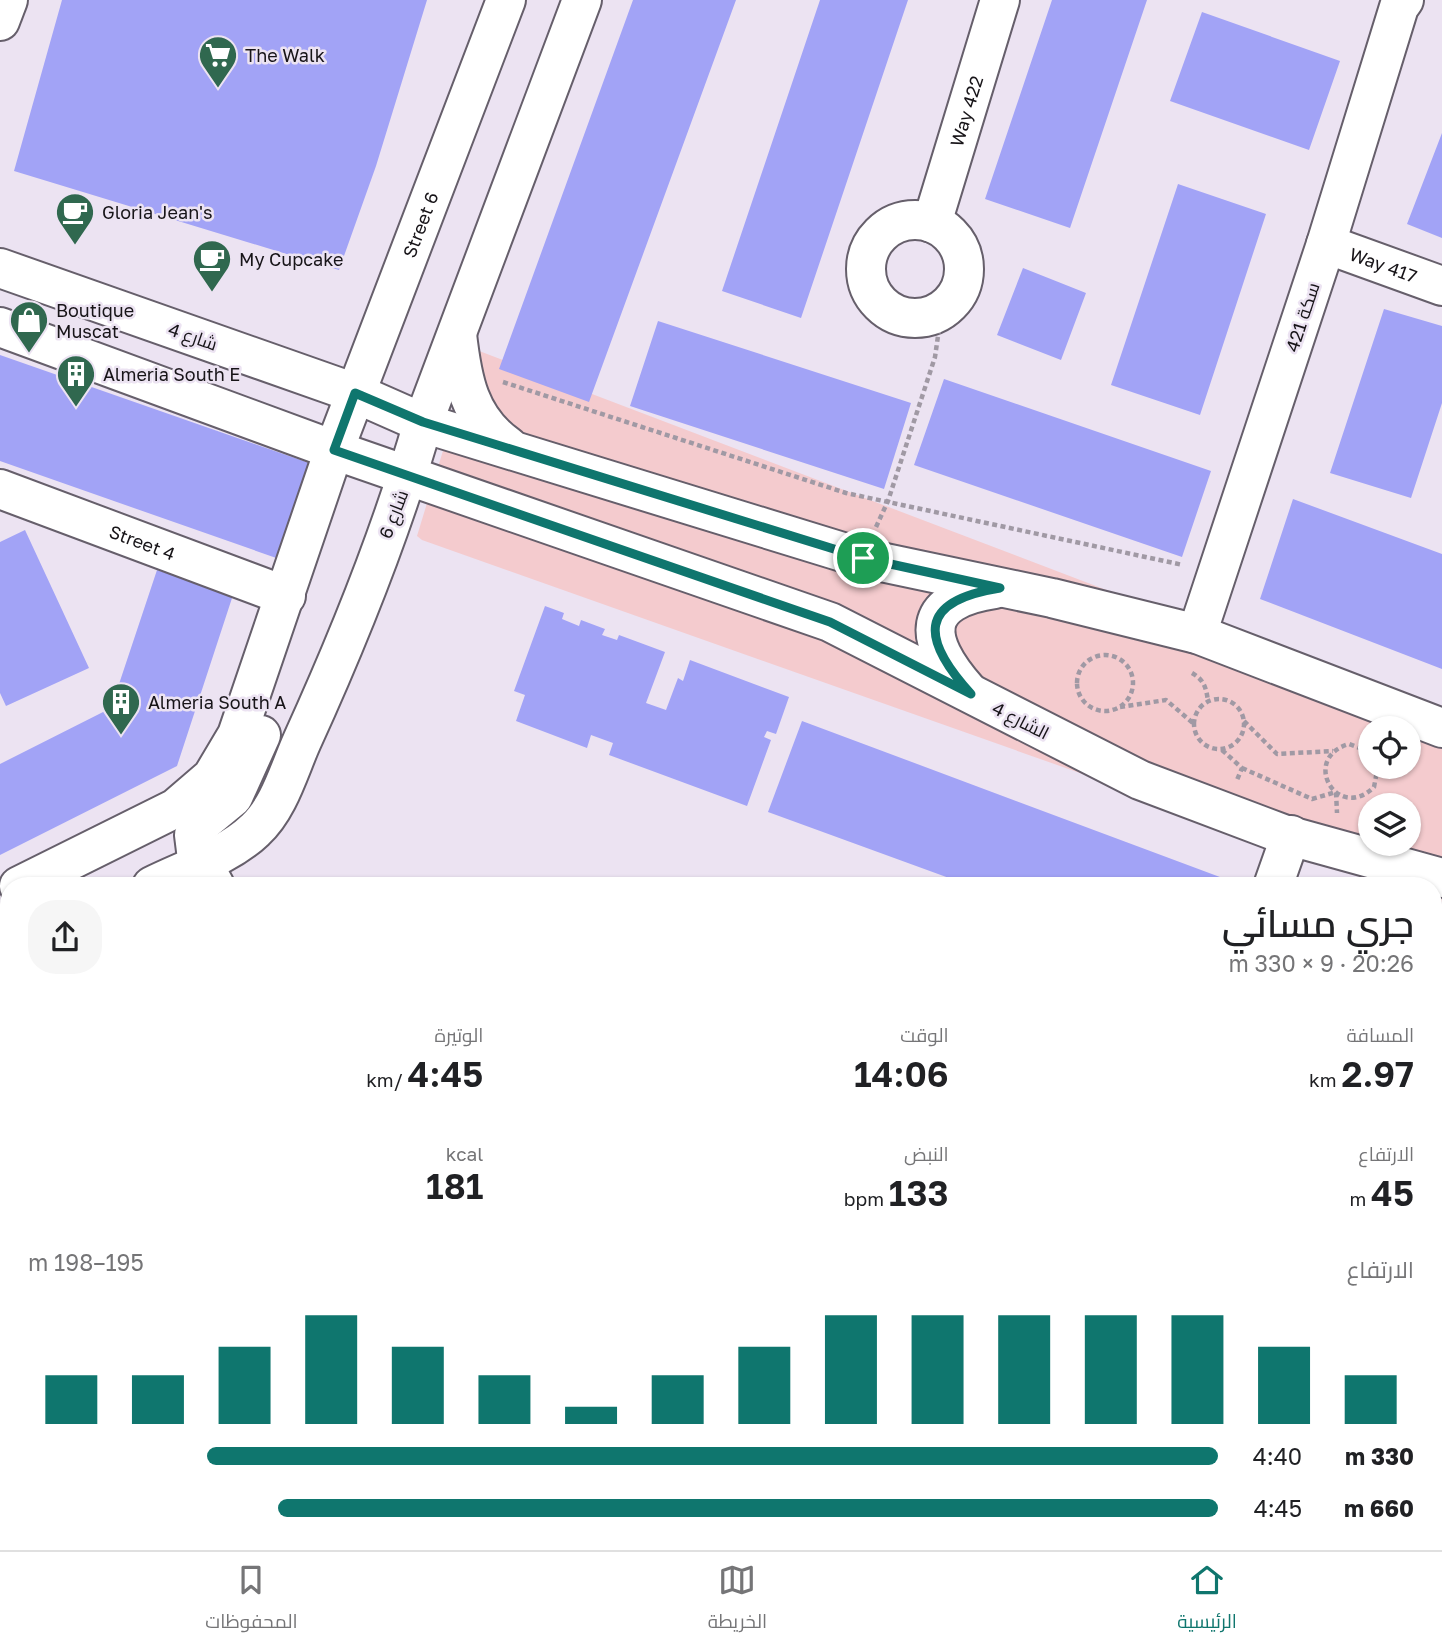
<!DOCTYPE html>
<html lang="ar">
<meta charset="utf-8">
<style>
:root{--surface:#fff;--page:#f6f6f6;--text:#202124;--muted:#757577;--line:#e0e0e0;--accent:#0f766e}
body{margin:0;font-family:"Golos Text",Cairo,sans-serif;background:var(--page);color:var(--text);direction:rtl;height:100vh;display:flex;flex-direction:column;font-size:26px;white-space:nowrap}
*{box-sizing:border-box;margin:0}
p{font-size:23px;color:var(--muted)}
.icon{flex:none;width:38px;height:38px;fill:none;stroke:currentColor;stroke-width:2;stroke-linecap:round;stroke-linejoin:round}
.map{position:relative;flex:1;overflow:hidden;direction:ltr}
.side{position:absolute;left:0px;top:877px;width:1442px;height:674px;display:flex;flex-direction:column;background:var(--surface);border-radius:28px 28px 0 0;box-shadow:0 2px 5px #0004;direction:rtl}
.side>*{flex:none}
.tools{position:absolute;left:1358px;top:716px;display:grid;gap:14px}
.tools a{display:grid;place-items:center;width:63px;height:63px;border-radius:50%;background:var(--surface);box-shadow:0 2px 5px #0004;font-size:35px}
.pin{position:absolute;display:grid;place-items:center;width:60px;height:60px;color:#fff;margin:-30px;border:4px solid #fff;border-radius:50%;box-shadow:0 2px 7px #0007}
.round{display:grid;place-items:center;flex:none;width:74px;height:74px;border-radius:28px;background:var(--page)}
.overview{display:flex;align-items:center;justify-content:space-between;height:119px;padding:0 28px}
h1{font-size:38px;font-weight:600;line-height:52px}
.metrics{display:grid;grid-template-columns:repeat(3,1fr);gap:10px;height:119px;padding:7px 28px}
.metrics div{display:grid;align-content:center}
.metrics b{font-size:35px;font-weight:600}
.metrics small{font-size:19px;font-weight:400}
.metrics p{font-size:19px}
.chart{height:196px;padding:14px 28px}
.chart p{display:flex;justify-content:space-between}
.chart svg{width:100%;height:126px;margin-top:7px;stroke:var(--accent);stroke-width:6}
ul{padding:0 28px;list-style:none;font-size:23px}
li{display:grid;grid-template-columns:112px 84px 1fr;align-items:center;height:52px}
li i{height:18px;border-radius:9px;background:var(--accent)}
.dock{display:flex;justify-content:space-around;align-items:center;height:98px;border-top:2px solid var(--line);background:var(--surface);font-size:19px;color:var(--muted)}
.dock a{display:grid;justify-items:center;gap:4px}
.dock .active{color:var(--accent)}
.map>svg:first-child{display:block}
.green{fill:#f4cbce;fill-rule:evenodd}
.building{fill:#a2a3f6}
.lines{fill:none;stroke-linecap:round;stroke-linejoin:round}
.minor-casing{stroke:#665f6b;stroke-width:42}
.path{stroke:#a099a4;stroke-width:4.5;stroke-dasharray:5 3.5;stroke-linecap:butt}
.minor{stroke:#fff;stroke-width:38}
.route-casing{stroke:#fff;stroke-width:14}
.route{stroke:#0f766e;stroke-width:9}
.labels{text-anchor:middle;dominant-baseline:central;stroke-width:5;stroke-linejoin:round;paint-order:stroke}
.poi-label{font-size:18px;fill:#171418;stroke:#ece3f2;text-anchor:start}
.street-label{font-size:18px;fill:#171418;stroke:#ece3f2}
</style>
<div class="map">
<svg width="1442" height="1550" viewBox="0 0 1442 1550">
<rect width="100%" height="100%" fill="#ece3f2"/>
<path class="green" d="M 474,349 L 1442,718 L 1442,902 L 1433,899 L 1433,886 L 1396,885 L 422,540 L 417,536 ZM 1370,728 L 1409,728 L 1409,766 L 1370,766 ZM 1370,805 L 1409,805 L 1409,844 L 1370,844 Z"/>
<path class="building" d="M 62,0 L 427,0 L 376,166 L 339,270 L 14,171 Z
M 633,0 L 736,0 L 589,402 L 499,369 Z
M 820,0 L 908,0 L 801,318 L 722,291 Z
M 1052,0 L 1147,0 L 1070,228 L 985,199 Z
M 1202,12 L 1340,61 L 1309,150 L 1170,101 Z
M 1442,133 L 1442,238 L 1407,224 Z
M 1178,184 L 1266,214 L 1200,415 L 1111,385 Z
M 1023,268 L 1086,293 L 1061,360 L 997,335 Z
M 1384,309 L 1442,326 L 1442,403 L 1411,498 L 1330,473 Z
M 658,321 L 911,403 L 884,489 L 630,406 Z
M 0,355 L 315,465 L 282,560 L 0,461 Z
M 944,379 L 1211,471 L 1182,557 L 914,465 Z
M 1293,499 L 1442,554 L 1442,669 L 1260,599 Z
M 25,530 L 89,668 L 6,706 L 0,693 L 0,542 Z
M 157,570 L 233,595 L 177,766 L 0,855 L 0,764 L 111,708 Z
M 545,606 L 564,613 L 562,619 L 579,626 L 581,620 L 605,629 L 602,635 L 617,640 L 619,635 L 665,652 L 646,703 L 666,710 L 678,678 L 683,681 L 690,660 L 789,697 L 776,734 L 767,731 L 764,737 L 771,740 L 747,806 L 609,755 L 613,743 L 591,735 L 587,748 L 516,721 L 525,695 L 514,691 Z
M 802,721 L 1236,883 L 1235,886 L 971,886 L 768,812 Z
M 1433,949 L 1442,952 L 1442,1056 L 1433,1052 Z"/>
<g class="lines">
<g class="minor-casing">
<g id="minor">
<path d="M 0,21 L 8,0"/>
<circle cx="915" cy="269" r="49"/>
<path id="s1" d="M 932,223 L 1000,0"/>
<path id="s2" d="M 1326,244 L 1442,286"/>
<path d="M 0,268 L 355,393 L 423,423 L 862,558 L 1052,598 L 1197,634 L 1442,728"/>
<path d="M 0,327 L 334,450 L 830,622 L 1140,780 L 1283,834 L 1442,878"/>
<path d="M 457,334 C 462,379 469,419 508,446"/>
<path id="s3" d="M 0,489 L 286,596"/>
<path d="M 1197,634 L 1326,244 L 1399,7 L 1404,0"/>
<path d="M 967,690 C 922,639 920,600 995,589"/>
<path id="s4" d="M 19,886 L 176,808 L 212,777 L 237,735 L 334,450 L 506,0"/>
<path d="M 152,886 C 186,869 228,856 255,830 C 279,808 289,770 302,741 C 349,638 392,531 423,423 L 582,0"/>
<path d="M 215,886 L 196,851 L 194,835 L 199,825 L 233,797 L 261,735"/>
<path d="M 1273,886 L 1291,835"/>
<path d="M 0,958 L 9,954"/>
<path d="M 0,1032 L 9,1049"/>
<path d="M 1433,1214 L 1442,1217"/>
<path d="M 1433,1348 L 1442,1343"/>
<path d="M 568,1542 L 573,1550"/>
<path d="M 821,1550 L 837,1542"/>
</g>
</g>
<path class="path" d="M 503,382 L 846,493 L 1183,565
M 876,527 L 888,501 L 935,357 L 939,329 L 935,314
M1077 683a28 28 0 1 1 56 0a28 28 0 1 1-56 0Z
M 1192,673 C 1204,680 1206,687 1208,701
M1194 724a25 25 0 1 1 50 0a25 25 0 1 1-50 0Z
M 1120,707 L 1166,700 L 1193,723
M 1244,721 L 1277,754 L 1333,751
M 1222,750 L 1242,768 L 1237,780
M 1370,752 L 1349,744 C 1300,758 1337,823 1374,787 L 1378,766
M 1242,768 L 1312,799 L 1336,792 L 1337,813"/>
<use href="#minor" class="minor"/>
</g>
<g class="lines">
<g class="route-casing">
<path id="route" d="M 355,393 L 423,422 L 863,558 L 1000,588 C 917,601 921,639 971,694 L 830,622 L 334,450 Z"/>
</g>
<use href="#route" class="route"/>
</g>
<defs>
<g id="supermarket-pin" transform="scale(2.0125)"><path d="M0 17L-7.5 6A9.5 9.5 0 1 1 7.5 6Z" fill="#30684f" stroke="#ece3f2"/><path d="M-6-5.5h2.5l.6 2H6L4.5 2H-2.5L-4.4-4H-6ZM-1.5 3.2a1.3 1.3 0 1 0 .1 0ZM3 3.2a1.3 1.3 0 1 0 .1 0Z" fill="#fff"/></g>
<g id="cafe-pin" transform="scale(2.0125)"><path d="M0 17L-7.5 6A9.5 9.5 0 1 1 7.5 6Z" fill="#30684f" stroke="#ece3f2"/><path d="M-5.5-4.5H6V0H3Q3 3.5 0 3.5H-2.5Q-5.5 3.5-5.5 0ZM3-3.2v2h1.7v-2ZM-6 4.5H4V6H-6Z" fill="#fff"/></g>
<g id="shop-pin" transform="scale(2.0125)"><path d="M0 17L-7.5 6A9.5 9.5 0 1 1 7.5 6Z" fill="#30684f" stroke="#ece3f2"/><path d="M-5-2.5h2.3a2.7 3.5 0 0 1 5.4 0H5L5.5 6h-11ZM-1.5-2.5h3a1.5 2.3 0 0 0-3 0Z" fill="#fff"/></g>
<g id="building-pin" transform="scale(2.0125)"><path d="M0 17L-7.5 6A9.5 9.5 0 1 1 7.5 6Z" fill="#30684f" stroke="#ece3f2"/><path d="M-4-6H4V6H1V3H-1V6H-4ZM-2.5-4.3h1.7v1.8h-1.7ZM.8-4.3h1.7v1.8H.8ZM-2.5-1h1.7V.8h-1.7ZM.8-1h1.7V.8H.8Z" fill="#fff"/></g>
</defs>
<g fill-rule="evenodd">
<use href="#supermarket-pin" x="218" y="55"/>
<use href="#cafe-pin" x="75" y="212"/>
<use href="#cafe-pin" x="212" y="259"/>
<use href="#shop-pin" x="29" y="320"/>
<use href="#building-pin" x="76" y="374"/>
<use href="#building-pin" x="121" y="702"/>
</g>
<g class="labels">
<g class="poi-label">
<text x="245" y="55">The Walk</text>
<text x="102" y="212">Gloria Jean's</text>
<text x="239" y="259">My Cupcake</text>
<text x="56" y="310">Boutique<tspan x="56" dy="21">Muscat</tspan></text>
<text x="103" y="374">Almeria South E</text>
<text x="148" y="702">Almeria South A</text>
</g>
<g class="street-label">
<text stroke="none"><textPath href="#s1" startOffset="117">Way 422</textPath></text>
<text stroke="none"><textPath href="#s4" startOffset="814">Street 6</textPath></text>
<text stroke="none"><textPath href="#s2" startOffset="61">Way 417</textPath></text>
<text transform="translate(1302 317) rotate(-72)">سكة 421</text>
<text transform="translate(193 336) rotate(19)">شارع 4</text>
<text transform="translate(393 514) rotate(-69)">شارع 6</text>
<text stroke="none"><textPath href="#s3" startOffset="152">Street 4</textPath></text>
<text transform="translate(1021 720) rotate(27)">الشارع 4</text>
</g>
</g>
</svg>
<div class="tools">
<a><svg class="icon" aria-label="locate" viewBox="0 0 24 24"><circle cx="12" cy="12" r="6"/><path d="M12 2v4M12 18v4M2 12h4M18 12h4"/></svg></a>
<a><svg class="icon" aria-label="layers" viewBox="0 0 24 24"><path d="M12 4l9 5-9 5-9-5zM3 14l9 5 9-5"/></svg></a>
</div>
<div class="pin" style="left:863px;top:558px;background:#1e9e55"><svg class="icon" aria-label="arrive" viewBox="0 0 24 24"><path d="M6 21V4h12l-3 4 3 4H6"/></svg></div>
<section class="side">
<div class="overview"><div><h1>جري مسائي</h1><p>20:26 · 9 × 330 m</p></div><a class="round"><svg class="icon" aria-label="share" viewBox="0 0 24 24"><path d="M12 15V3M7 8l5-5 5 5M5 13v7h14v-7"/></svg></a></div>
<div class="metrics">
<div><p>المسافة</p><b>2.97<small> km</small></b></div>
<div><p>الوقت</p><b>14:06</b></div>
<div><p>الوتيرة</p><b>4:45<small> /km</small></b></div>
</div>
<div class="metrics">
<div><p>الارتفاع</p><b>45<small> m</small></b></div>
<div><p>النبض</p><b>133<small> bpm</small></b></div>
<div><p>kcal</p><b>181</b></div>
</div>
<div class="chart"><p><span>الارتفاع</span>195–198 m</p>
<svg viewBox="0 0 160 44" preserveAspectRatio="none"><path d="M5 44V27M15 44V27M25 44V17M35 44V6M45 44V17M55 44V27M65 44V38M75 44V27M85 44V17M95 44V6M105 44V6M115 44V6M125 44V6M135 44V6M145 44V17M155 44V27"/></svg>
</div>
<ul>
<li><b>330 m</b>4:40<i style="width:85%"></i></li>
<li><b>660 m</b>4:45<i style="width:79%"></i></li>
</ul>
</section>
</div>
<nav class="dock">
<a class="active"><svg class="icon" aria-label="home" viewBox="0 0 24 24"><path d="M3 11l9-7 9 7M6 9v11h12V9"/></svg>الرئيسية</a>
<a><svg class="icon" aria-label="map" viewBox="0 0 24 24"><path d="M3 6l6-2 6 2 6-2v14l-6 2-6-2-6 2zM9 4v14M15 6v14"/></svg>الخريطة</a>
<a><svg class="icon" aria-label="saved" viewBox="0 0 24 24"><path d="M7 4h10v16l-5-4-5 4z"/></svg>المحفوظات</a>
</nav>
